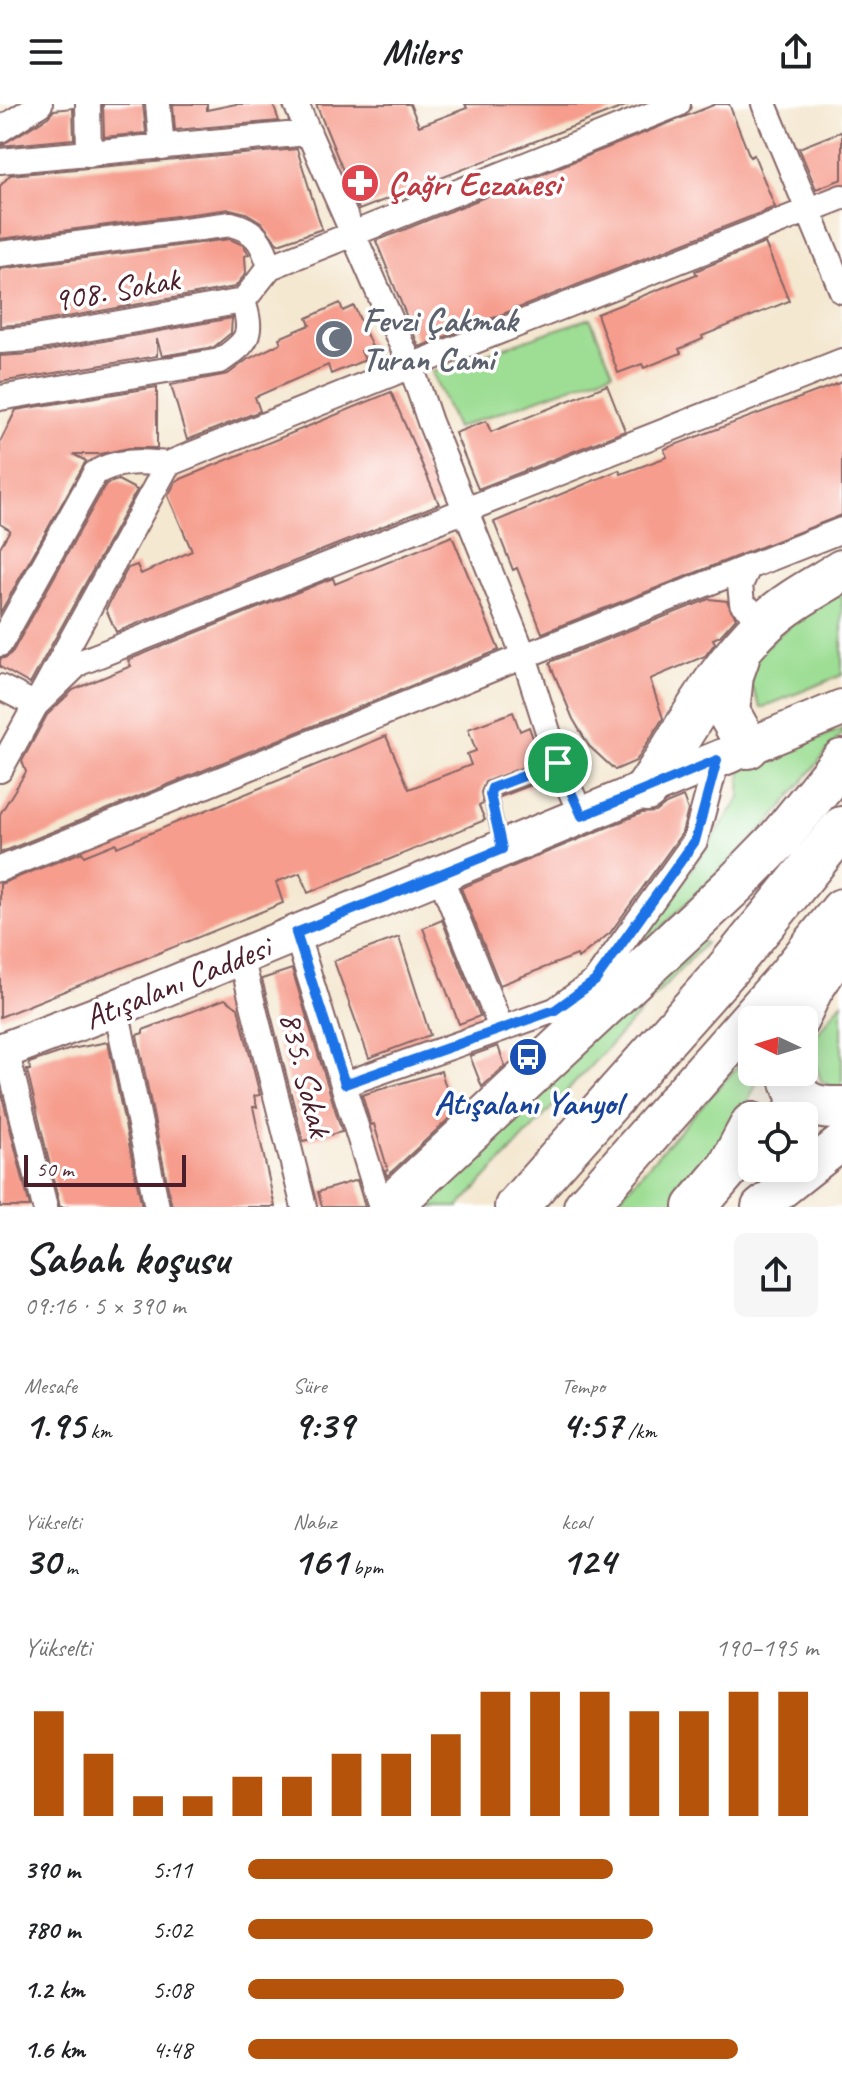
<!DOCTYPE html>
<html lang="tr">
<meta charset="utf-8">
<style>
:root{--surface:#fff;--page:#f6f6f6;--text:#202124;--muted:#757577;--accent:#b45309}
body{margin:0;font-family:Caveat,sans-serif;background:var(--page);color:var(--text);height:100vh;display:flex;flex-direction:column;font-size:30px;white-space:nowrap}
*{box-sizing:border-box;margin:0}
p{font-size:26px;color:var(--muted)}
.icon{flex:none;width:44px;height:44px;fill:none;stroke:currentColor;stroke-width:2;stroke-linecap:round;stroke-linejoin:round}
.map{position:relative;height:1103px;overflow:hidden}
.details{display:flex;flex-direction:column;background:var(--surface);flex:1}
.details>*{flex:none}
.needle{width:52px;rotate:274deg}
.tools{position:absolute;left:738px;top:902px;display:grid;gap:16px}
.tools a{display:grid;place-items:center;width:80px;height:80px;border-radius:12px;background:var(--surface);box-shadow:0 4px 20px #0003;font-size:40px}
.scale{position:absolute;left:24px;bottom:20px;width:162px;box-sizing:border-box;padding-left:8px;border:4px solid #4a1f2b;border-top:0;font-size:22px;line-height:28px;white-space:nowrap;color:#4a1f2b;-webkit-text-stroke:6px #fff;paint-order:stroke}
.pin{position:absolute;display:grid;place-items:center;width:68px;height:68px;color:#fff;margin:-34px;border:4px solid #fff;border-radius:50%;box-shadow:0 2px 8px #0007}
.round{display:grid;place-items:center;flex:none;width:84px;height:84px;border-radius:12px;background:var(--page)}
.overview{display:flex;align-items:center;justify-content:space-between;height:136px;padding:0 24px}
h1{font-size:44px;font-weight:700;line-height:60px}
.metrics{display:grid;grid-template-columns:repeat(3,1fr);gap:12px;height:136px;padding:8px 24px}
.metrics div{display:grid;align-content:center}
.metrics b{font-size:40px;font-weight:700}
.metrics small{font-size:22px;font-weight:400}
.metrics p{font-size:22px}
.chart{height:224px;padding:16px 24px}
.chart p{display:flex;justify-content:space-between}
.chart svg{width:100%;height:144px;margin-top:8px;stroke:var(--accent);stroke-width:6}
ul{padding:0 24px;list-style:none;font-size:26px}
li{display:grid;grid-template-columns:128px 96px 1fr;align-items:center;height:60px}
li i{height:20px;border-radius:10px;background:var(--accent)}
header{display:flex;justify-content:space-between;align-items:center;height:104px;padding:0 24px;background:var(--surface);font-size:36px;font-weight:700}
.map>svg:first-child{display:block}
.green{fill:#9dde94;stroke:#747e60;stroke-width:2}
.building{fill:#f69d8d}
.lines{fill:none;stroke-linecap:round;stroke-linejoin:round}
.service-casing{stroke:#866565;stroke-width:16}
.minor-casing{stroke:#866565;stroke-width:28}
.secondary-casing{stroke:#866565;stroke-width:40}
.trunk-casing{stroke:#866565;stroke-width:46}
.service{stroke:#fff;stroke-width:12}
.minor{stroke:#fff;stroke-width:24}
.secondary{stroke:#fff;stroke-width:36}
.trunk{stroke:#fff;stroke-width:42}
.route-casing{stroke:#fff;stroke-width:16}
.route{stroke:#1a73e8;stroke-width:10}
.labels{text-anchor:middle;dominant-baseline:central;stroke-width:7;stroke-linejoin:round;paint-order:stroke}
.health-label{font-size:34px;font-weight:bold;fill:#be3a42;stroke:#fff;text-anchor:start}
.street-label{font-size:34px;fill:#4a1f2b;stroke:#fff}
.worship-label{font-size:34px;font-weight:bold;fill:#5b616d;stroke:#fff;text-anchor:start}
.transit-label{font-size:34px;font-weight:bold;fill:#164399;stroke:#fff}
</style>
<header><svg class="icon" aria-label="menu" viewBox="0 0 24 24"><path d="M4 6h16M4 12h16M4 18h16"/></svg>Milers<svg class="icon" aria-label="share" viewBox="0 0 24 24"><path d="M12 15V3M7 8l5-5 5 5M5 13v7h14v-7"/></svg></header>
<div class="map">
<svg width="842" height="1103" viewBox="0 0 842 1103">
<rect width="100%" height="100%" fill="#fff"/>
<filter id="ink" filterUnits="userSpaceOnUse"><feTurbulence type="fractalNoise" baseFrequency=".0125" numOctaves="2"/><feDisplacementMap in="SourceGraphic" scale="16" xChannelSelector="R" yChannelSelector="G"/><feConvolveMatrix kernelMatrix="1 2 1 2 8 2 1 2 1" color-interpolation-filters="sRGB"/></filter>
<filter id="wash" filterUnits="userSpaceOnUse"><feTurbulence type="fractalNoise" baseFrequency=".006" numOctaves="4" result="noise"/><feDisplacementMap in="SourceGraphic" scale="32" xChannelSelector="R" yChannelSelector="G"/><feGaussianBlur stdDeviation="1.8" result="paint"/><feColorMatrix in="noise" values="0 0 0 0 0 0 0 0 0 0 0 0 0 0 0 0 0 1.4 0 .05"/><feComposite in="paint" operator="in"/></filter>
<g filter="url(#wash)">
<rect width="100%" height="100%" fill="#f4e8d1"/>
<path class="green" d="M 590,214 L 613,268 L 456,324 L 432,268 Z
M 842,477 L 842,571 L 761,604 L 748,575 L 752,554 Z
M 842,625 L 842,629 L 771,717 L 634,850 L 740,694 L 741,665 Z
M 690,832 L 705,839 L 459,1103 L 403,1103 Z
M 842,898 L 842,985 L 840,986 L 822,978 L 812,953 L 817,930 Z
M 752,946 L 752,968 L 762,968 L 716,1065 L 679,1103 L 611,1103 Z"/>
<g id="blocks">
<path class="building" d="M 103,0 L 143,0 L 146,29 L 104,33 Z
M 173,0 L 207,0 L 207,6 L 236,0 L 273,0 L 279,17 L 175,26 Z
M 316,0 L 410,0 L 419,22 L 467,4 L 465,0 L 628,1 L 359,106 Z
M 716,0 L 729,0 L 750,53 L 754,51 L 775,103 L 419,243 L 376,137 Z
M 73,4 L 74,35 L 0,42 L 48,13 L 54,6 Z
M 842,27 L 842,75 L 816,85 L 799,44 Z
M 297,45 L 322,125 L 278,140 L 261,118 L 246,109 L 230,105 L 0,135 L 0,82 L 10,71 Z
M 230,135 L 243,141 L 249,150 L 245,152 L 246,169 L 235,183 L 27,220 L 0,222 L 0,165 Z
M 765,139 L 789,197 L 702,232 L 703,235 L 679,245 L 681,249 L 644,264 L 642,260 L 618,269 L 597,210 L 697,170 L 695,167 Z
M 340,199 L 343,207 L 354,202 L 372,243 L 361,247 L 365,256 L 331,270 L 328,261 L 255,293 L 260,307 L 187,336 L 171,281 L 228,270 L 248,255 L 281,239 L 279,234 L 310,221 L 307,214 Z
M 232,214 L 231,229 L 214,243 L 162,252 L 157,235 L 157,252 L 0,278 L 0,252 L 31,250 Z
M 842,278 L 842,411 L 542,529 L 517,464 L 513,466 L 494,418 L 619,366 L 621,370 L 667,353 L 664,345 Z
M 607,281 L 625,327 L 478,385 L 455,329 L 486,317 L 491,328 Z
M 157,283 L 157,344 L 129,344 L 100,350 L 73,350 L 86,357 L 0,509 L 0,443 L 10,426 L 0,420 L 0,338 L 16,306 Z
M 391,288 L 439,400 L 116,528 L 106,505 L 128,464 L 137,461 L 141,470 L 192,447 L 168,392 L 176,377 Z
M 118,376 L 137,386 L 30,580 L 0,563 L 0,555 L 7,553 L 13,547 L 106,380 Z
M 452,432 L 499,546 L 0,749 L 0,710 L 26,668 L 22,657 L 47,611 L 73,586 L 131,562 L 128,556 L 333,474 L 335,480 Z
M 709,495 L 727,497 L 736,514 L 720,532 L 713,535 L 715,539 L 705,552 L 650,575 L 663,614 L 636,657 L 615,666 L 589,642 L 573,615 L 550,560 L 552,557 Z
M 513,608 L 520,627 L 529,623 L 541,656 L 485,678 L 481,688 L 483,700 L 479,702 L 485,716 L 308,789 L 300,769 L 276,778 L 283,799 L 0,913 L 0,780 L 82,748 L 84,752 L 116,739 L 117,743 L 386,632 L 409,685 L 471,661 L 467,650 L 476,647 L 468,625 Z
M 548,673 L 548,675 L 500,693 L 499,691 Z
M 683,693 L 688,706 L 682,729 L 610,829 L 578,854 L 577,851 L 500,881 L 461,784 L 642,709 L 656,708 L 666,700 Z
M 442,816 L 480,912 L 459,920 L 423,824 Z
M 399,833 L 430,931 L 369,954 L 334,857 Z
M 292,865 L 342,1028 L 303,1037 L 262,875 Z
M 225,895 L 238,904 L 260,991 L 254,992 L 257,1003 L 253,1003 L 275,1103 L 172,1103 L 137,931 L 143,929 L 143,926 Z
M 108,938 L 142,1103 L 60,1103 L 27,966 L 30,966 L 29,959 L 71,945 Z
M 498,942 L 505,962 L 482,983 L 470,952 Z
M 441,967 L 454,1010 L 387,1072 L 385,1067 L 388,1066 L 374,1020 L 371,1021 L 362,991 Z
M 0,984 L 30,1103 L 0,1103 Z
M 357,1076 L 365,1103 L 322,1103 L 318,1088 Z"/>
</g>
</g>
<g filter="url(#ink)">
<use href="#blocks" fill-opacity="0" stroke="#866565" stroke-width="2"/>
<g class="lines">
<g class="service-casing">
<path id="service" d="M 501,741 L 490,690 L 492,684 L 558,659
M 776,1012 L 782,1001 L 784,989"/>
</g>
<g class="minor-casing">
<path id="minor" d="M 88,0 L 89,50
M 158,0 L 162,44
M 296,0 L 411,262 L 430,318 L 524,552 L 558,659 L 582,712
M 764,0 L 842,187
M 0,26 L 40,0
M 0,57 L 309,29
M 0,150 L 231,120 C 256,126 263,139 270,163 L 243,197 C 254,231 248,238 220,257 L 0,294
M 270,163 L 678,0
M 0,237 L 29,235 L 243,197
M 749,462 L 740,481 L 742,499 L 765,518
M 0,540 L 95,369 C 119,355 141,358 168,360 L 411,262 L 842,93
M 0,583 L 36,601 L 79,559 L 842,257
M 0,666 L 168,360
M 0,765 L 524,552 L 842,426
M 439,769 L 501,924
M 296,829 L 381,1103
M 241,853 L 304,1103
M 116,904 L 157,1103
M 6,946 L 45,1103
M 345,980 L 555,906 L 595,877 L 695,737 L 717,656"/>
</g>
<g class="secondary-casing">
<path id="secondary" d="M 0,948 L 116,904 L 842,604
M 760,1103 L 842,1038"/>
</g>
<g class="trunk-casing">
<path id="trunk" d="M 738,554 L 732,571 L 728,608 L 748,643
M 646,686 C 684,630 715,566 765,519 C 787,498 816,483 842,467
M 797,916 L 811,886 L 836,848
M 790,968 C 794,999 813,1005 842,1004
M 389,1103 L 736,779 L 778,736 L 842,657
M 516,1103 L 724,869 L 842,724
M 585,1103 L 788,873 L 842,806
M 695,1103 L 729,1063 L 752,1020"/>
</g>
<use href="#service" class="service"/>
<use href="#minor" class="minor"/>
<use href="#secondary" class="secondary"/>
<use href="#trunk" class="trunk"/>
</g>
</g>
<g class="lines" filter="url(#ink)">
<g class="route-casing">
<path id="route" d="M 717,656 L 695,737 L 595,877 L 555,906 L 345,980 L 296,829 L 502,745 L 490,690 L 492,684 L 558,659 L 582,712 Z"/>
</g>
<use href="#route" class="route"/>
</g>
<defs>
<g id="pharmacy-disc" transform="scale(2)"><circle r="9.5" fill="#e0444e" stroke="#fff"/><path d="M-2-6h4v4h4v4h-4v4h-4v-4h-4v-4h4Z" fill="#fff"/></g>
<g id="mosque-disc" transform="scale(2)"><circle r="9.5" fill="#6b7280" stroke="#fff"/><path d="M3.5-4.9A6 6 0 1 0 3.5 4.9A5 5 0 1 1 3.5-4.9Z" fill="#fff"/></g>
<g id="bus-disc" transform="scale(2)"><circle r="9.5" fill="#1a4fb4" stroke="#fff"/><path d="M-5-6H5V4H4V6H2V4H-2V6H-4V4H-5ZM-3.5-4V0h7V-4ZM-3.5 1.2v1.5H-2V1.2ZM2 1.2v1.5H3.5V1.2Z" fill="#fff"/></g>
</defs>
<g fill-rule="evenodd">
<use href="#pharmacy-disc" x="360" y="79"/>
<use href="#mosque-disc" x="334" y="235"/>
<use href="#bus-disc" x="528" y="953"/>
</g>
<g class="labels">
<g class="health-label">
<text x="388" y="79">Çağrı Eczanesi</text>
</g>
<g class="street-label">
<text transform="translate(116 185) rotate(-10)">908. Sokak</text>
<text transform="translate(177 878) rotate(-22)">Atışalanı Caddesi</text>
<text transform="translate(306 970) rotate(76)">835. Sokak</text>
</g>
<g class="worship-label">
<text x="362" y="215">Fevzi Çakmak<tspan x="362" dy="39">Turan Cami</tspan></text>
</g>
<g class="transit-label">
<text x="528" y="998">Atışalanı Yanyol</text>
</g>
</g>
</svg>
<div class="tools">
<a><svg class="needle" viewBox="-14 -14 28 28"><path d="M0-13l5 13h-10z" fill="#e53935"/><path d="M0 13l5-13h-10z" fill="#757577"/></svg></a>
<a><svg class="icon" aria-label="locate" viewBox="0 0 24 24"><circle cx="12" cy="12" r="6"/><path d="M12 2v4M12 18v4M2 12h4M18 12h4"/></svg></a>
</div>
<div class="scale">50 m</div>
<div class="pin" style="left:558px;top:659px;background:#1e9e55"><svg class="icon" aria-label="arrive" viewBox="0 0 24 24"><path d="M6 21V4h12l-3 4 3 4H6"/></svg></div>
</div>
<section class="details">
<div class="overview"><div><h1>Sabah koşusu</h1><p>09:16 · 5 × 390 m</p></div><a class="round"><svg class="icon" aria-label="share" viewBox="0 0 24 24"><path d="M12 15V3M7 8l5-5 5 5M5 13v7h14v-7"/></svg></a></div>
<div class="metrics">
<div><p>Mesafe</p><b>1.95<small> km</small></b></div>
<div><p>Süre</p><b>9:39</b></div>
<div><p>Tempo</p><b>4:57<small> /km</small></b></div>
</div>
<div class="metrics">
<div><p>Yükselti</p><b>30<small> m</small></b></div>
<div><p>Nabız</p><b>161<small> bpm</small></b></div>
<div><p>kcal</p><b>124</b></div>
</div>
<div class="chart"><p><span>Yükselti</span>190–195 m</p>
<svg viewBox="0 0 160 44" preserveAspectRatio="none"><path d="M5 44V12M15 44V25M25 44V38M35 44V38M45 44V32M55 44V32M65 44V25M75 44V25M85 44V19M95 44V6M105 44V6M115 44V6M125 44V12M135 44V12M145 44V6M155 44V6"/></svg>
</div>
<ul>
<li><b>390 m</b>5:11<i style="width:64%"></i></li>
<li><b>780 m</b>5:02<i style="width:71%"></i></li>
<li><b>1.2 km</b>5:08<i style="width:66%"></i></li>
<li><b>1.6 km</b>4:48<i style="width:86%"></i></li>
</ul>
</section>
